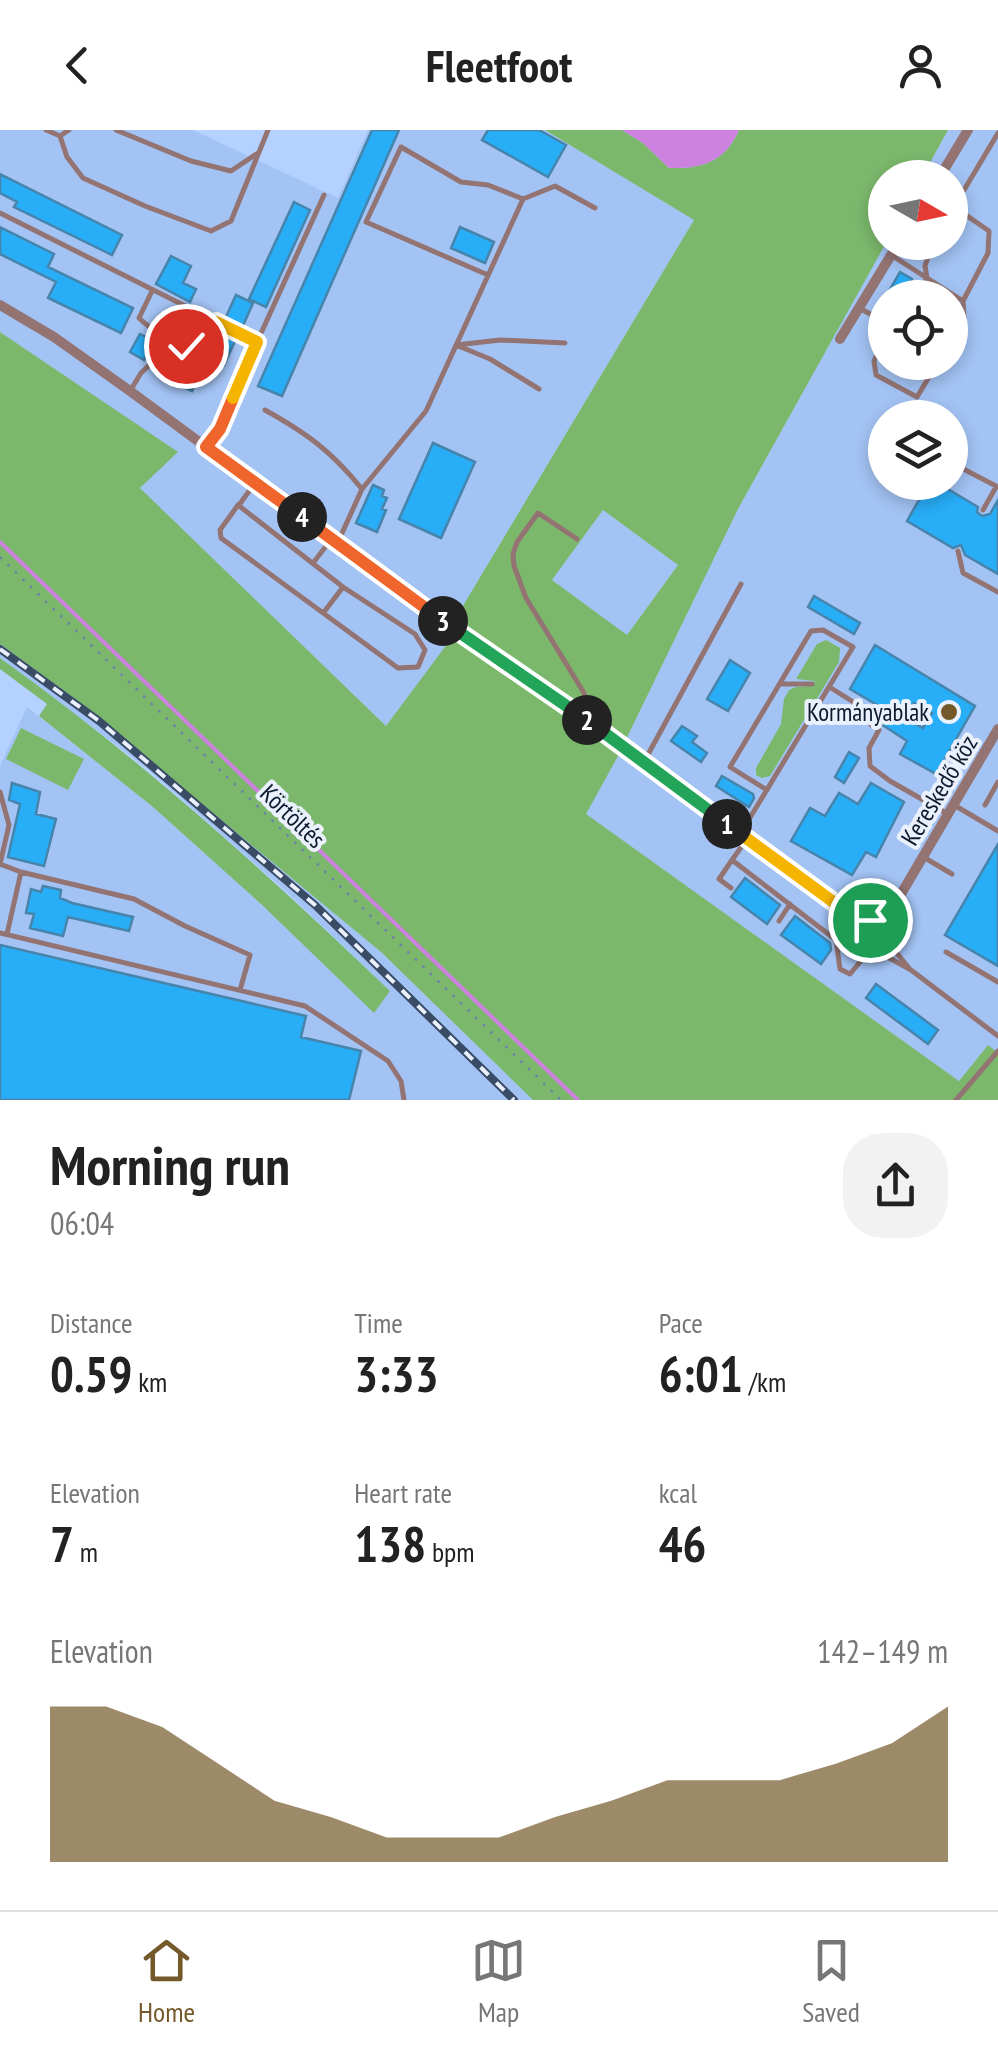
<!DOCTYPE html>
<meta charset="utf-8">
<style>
:root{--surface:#fff;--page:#f2f2f2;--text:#222;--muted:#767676;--line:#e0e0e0;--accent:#74592b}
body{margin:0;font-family:"PT Sans Narrow",sans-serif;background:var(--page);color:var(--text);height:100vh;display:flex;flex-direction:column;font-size:38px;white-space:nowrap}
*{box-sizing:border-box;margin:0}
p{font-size:32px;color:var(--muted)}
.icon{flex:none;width:55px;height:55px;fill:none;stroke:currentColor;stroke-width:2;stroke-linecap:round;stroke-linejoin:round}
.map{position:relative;height:970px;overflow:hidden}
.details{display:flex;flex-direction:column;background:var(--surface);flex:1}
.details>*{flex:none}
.needle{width:65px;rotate:99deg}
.buttons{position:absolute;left:868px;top:30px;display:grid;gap:20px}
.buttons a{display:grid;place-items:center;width:100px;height:100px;border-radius:50%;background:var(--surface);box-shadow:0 5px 15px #0003;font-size:50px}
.pin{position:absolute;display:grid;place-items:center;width:85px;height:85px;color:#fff;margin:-42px;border:5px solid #fff;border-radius:50%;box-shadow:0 2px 10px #0007}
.km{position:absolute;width:50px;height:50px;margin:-25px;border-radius:50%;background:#222;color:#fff;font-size:28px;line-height:50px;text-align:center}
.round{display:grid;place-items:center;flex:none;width:105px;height:105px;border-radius:40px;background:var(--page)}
.head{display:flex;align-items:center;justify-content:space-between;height:170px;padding:0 50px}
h1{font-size:55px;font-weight:600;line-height:75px}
.metrics{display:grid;grid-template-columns:repeat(3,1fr);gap:15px;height:170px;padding:10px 50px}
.metrics div{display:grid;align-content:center}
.metrics b{font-size:50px;font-weight:600}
.metrics small{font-size:28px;font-weight:400}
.metrics p{font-size:28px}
.chart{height:280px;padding:20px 50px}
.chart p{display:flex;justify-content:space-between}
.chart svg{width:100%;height:180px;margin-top:10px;fill:var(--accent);opacity:.7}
header{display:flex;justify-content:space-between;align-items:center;height:130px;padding:0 50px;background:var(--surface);font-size:45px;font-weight:600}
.tab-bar{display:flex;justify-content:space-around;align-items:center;height:140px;border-top:2px solid var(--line);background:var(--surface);font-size:28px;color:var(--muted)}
.tab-bar a{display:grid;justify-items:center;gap:5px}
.tab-bar .on{color:var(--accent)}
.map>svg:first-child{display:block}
.built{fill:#a3c3f4;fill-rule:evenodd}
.green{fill:#7bb86c;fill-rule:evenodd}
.water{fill:#cc82de}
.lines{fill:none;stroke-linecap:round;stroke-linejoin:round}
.stream{stroke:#cc82de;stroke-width:4}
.building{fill:#28adf7;stroke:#4784ac;stroke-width:2.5;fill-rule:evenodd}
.path{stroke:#6d83a6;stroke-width:2.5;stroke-dasharray:2.5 8;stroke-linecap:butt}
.lane{stroke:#937473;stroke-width:5}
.street{stroke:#937473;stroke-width:10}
.rail-casing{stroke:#3a4b66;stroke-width:8}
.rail{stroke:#eaf1fd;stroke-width:4;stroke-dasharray:11;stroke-linecap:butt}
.split-1-casing{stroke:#fff;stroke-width:20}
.split-2-casing{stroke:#fff;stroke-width:20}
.split-3-casing{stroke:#fff;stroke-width:20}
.split-4-casing{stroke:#fff;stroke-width:20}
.split-5-casing{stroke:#fff;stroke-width:20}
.split-6-casing{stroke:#fff;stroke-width:20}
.split-1{stroke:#f5b400;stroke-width:12}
.split-2{stroke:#22a559;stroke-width:12}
.split-3{stroke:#22a559;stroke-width:12}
.split-4{stroke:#f0652b;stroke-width:12}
.split-5{stroke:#f0652b;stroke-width:12}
.split-6{stroke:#f5b400;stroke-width:12}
.poi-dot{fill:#74592b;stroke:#eaf1fd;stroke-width:4}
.labels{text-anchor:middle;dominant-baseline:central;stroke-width:8;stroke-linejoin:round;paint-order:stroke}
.poi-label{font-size:25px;fill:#0d1a2e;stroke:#eaf1fd;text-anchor:end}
.street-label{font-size:25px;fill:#0d1a2e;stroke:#eaf1fd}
</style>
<header><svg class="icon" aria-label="back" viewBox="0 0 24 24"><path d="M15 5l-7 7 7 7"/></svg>Fleetfoot<svg class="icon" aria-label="person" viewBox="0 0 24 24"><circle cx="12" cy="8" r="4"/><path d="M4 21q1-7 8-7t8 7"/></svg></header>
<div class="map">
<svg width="998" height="970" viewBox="0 0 998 970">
<rect width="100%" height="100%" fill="#b5d1ff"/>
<path class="built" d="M 0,0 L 193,0 L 338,68 L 368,0 L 545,0 L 694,90 L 461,479 L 450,510 L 386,596 L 140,358 L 177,322 L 0,202 Z
M 948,0 L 998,0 L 998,923 L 987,916 L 959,951 L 585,684 L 617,628 L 738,379 L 886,113 L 950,112 L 950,48 L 922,47 ZM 885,168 L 950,168 L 950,232 L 885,232 ZM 885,288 L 950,288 L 950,352 L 885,352 Z
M 603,380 L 678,435 L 627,505 L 552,450 Z
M 0,514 L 75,569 L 381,822 L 533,970 L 0,970 L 0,636 L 27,577 L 153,677 L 261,774 L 373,882 L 390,861 L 289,764 L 149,640 L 0,528 Z"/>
<path class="green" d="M 545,0 L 622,0 L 643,13 L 669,38 C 702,39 725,32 739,0 L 948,0 L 922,47 L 885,48 L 886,113 L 738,379 L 617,628 L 586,684 L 959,951 L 988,915 L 998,923 L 998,970 L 533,970 L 381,822 L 75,569 L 0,514 L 0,202 L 178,322 L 140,358 L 386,596 L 450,510 L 461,479 L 694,90 ZM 603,380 L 678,435 L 627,505 L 552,450 Z
M 826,510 L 840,518 L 839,532 L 770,646 L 762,648 L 756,645 L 756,638 L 781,594 L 784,569 L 789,560 L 796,557 L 814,556 L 814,551 L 796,549 L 817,514 Z
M 0,528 C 140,628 266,742 390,861 L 374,883 L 261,774 L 153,677 L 39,586 L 47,574 L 0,539 Z
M 21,598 L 84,629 L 68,660 L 6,629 Z"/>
<path class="water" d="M 622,0 L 739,0 C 725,32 702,39 669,38 L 643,13 Z"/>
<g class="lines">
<path class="stream" d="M 0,412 L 578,970"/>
</g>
<path class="building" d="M 372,0 L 399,0 L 282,266 L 258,256 Z
M 488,0 L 539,0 L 566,15 L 548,47 L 482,10 Z
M 0,44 L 122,105 L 112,125 L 14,77 L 17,72 L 0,63 Z
M 294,72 L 310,80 L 266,177 L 249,169 Z
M 0,97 L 54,124 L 48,137 L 133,178 L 121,203 L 48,168 L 56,152 L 0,124 Z
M 460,97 L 494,112 L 485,133 L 451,118 Z
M 171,126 L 191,136 L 183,153 L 196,159 L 190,172 L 156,154 Z
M 900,142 L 912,149 L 902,168 L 885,168 Z
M 236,165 L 253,173 L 242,198 L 225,189 Z
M 220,202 L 236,209 L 224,235 L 207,227 Z
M 140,204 L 154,211 L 144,230 L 130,222 Z
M 182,224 L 205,234 L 192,261 L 170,251 Z
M 433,313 L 475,332 L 441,408 L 399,389 Z
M 929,352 L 936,352 L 978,377 L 977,382 L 982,386 L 990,384 L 998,370 L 998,444 L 965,425 L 961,415 L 953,418 L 907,391 Z
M 373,355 L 384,360 L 382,366 L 387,368 L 382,379 L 386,380 L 377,402 L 356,393 Z
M 814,466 L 860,493 L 854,504 L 808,477 Z
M 875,515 L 975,576 L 936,644 L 900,624 L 907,611 L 878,592 L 884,579 L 850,559 ZM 914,573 L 932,583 L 923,598 L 905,588 Z
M 730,530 L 750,543 L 728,581 L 707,569 Z
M 682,596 L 697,606 L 692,612 L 707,623 L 701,632 L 671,611 Z
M 849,622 L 859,628 L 844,653 L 835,647 Z
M 722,646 L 753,664 L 754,668 L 749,677 L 716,656 Z
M 12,653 L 40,662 L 36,684 L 56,689 L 44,736 L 8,727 L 20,674 L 9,670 Z
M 871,653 L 904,672 L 876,727 L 866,722 L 852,745 L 791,711 L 810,678 L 825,686 L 839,663 L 858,674 Z
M 998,714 L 998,836 L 945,805 Z
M 745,748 L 780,775 L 767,794 L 731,767 Z
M 43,756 L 61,760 L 60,768 L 72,773 L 133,787 L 129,801 L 68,787 L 63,806 L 30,798 L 34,784 L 26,783 L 31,759 L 41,762 Z
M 795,786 L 830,813 L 831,820 L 821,834 L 781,805 Z
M 0,815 L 306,886 L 301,907 L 361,921 L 349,970 L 0,970 Z
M 876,854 L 938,900 L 928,914 L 866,868 Z"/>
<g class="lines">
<path class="path" d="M 0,427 L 561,970"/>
<path class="lane" d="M 46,0 L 60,6
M 69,0 L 60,6 L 67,27 L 83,48 L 145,76 L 211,101 L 231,91 L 268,0
M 116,0 L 191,31 L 231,41 L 258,23
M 523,69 L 555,56 L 595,78
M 950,70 L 964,60 L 998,3
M 950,74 L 989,101 L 988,123 L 963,171
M 0,83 L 257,212 L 220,299 L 208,314
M 933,112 L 925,136 L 927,148 L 963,171 L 964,188 L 954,204 L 950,202
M 891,125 L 927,148 L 916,168
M 152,161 L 139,188 C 149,198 188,225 201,215 C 207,210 212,199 215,193
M 861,179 L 885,192
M 885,207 L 874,231 L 876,245 L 917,267 L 938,232
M 257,212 L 324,65
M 539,259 L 490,229 L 456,215 L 500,210 L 565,213
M 130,261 L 141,243 L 165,220
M 265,280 C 308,304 331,321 362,359
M 950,332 L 998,357
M 238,375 L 343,457 L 415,504 L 425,520 L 418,537 L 398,538 L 221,408 L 220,400 Z
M 239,375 L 255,353
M 983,380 L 996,357
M 577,409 L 538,383 L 517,412 L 513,424 L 514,436 L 526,468 L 584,563 L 593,591
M 338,412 L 362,359 L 426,281 L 523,69 L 488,55 L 461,52 L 401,17 L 366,92 L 488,145
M 958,421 L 963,443 L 998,462
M 313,433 L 330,411
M 324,482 L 343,457
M 780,554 L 812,554
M 831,558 L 874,585 L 871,595 L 879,600 L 869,618 L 870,636 L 890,651 L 946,683
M 645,630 L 741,454
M 0,662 L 9,695 L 0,734 L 21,742
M 954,675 L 998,701
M 985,675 L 998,652
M 740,703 L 748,691 L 853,517 L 823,500 L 811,501 L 730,637 L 767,660
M 747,709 L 732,730 L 836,810 L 840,839 L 850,844 L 865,826
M 925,728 L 952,744
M 731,758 L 719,749 L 732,730
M 779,791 L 790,774
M 0,803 L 305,876 L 388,931 L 401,951 L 404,970
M 7,804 L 21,742 L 134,769 L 185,796 L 250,825 L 240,860
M 891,816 L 909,838
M 946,822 L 998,852
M 884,825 L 911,840 L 998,906
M 956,970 L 998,921"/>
<path class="street" d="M 939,48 L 968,0
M 0,175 L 54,207 L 130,261 L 501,534 L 595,596 L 863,793
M 840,209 L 899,112
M854 809a19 19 0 1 1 38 0a19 19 0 1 1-38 0Z
M 884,793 L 998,599"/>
<g class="rail-casing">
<path id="rail" d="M 0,519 L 99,591 L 315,775 L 514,970"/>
</g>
<use href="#rail" class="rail"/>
</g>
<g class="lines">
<g class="split-1-casing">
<path id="split-1" d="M 727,694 L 862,793 L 870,790"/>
</g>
<g class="split-2-casing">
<path id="split-2" d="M 587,590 L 727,694"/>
</g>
<g class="split-3-casing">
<path id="split-3" d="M 443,491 L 587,590"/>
</g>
<g class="split-4-casing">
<path id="split-4" d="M 302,387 L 443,491"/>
</g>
<g class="split-5-casing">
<path id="split-5" d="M 233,268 L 220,299 L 206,317 L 302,387"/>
</g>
<g class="split-6-casing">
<path id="split-6" d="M 186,216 L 202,214 L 216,192 L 257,212 L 233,268"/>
</g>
<use href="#split-1" class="split-1"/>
<use href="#split-2" class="split-2"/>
<use href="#split-3" class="split-3"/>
<use href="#split-4" class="split-4"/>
<use href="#split-5" class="split-5"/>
<use href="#split-6" class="split-6"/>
</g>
<circle class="poi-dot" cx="949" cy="582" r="10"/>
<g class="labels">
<g class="poi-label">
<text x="929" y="582">Kormányablak</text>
</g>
<g class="street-label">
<text transform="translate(939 660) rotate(-59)">Kereskedő köz</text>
<text transform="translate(293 686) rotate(44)">Körtöltés</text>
</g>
</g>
</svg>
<div class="buttons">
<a><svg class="needle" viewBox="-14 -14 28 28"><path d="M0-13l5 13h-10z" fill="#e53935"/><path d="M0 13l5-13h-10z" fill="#767676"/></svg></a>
<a><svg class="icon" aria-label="locate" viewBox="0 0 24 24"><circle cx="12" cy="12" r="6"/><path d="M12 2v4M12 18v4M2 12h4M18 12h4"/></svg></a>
<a><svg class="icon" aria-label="layers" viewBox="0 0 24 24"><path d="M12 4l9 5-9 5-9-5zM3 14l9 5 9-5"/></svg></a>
</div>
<div class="pin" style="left:870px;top:790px;background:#1e9e55"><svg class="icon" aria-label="arrive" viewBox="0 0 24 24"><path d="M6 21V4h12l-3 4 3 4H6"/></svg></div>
<div class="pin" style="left:186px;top:216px;background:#d93025"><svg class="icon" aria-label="check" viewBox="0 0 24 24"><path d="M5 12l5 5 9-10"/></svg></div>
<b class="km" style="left:727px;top:694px">1</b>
<b class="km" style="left:587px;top:590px">2</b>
<b class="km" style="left:443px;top:491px">3</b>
<b class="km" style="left:302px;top:387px">4</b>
</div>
<section class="details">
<div class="head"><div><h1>Morning run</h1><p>06:04</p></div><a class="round"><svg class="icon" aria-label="share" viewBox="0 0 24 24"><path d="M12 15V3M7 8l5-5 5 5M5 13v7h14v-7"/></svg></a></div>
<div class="metrics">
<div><p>Distance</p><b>0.59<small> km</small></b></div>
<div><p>Time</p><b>3:33</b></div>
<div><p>Pace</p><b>6:01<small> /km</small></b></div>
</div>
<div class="metrics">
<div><p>Elevation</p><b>7<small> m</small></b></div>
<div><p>Heart rate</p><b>138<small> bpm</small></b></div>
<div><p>kcal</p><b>46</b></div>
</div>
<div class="chart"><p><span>Elevation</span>142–149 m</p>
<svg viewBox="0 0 160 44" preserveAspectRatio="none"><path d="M0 44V6L10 6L20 11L30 20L40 29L50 33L60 38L70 38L80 38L90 33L100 29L110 24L120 24L130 24L140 20L150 15L160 6V44z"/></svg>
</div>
</section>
<nav class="tab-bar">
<a class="on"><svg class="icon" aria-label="home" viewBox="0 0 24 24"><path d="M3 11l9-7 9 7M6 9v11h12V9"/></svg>Home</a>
<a><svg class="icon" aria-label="map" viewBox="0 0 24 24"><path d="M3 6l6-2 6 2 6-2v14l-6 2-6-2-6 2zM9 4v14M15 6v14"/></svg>Map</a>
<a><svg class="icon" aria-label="saved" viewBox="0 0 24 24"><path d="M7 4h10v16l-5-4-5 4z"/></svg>Saved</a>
</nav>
